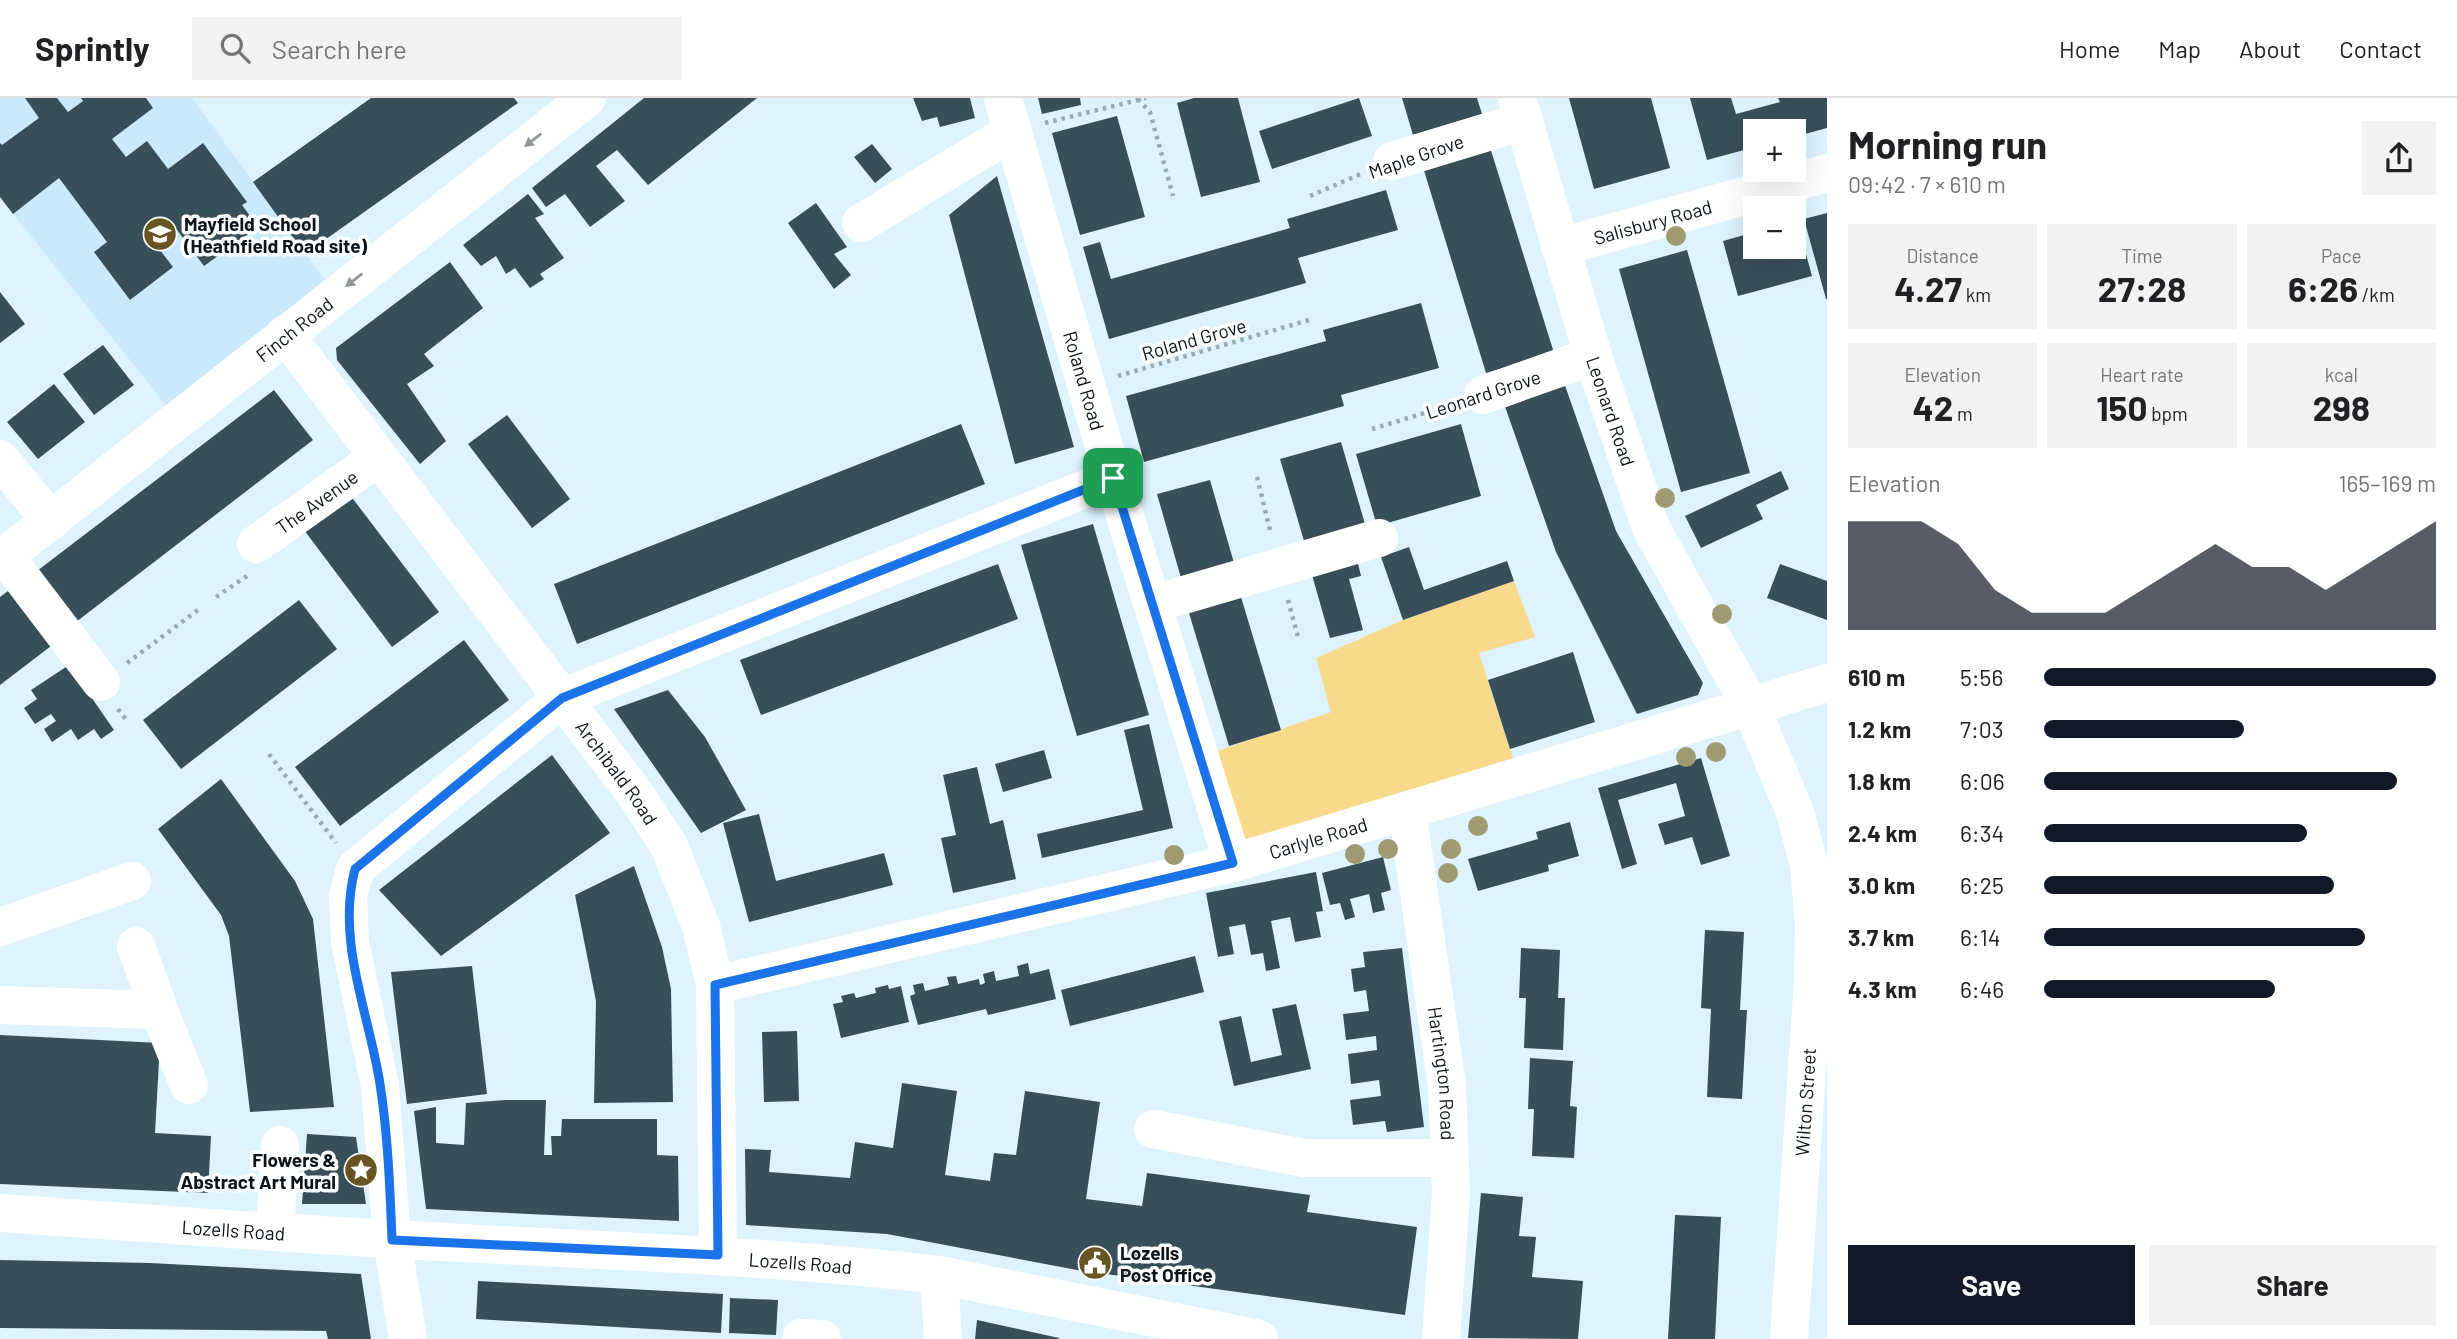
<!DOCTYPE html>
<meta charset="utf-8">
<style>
:root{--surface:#fff;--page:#f2f2f2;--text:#202124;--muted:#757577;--line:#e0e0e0;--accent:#111827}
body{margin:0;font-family:Barlow,sans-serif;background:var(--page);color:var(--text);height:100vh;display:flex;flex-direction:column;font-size:26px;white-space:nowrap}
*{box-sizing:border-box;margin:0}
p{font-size:23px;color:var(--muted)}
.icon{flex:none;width:38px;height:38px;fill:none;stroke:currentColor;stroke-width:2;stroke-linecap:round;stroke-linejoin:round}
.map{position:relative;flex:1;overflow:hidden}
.details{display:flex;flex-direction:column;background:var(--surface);width:630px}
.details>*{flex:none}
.tools{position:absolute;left:1743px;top:21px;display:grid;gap:14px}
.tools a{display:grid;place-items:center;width:63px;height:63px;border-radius:0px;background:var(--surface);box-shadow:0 7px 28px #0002;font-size:35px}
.pin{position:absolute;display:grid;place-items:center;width:60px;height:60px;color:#fff;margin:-30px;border-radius:14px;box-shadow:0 4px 10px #0006}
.round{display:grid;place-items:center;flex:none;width:74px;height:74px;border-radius:0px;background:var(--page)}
.summary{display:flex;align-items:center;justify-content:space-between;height:119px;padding:0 21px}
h1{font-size:38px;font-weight:700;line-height:52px}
.figures{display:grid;grid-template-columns:repeat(3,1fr);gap:10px;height:119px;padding:7px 21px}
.figures div{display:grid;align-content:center;border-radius:0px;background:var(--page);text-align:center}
.figures b{font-size:35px;font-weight:700}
.figures small{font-size:19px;font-weight:400}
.figures p{font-size:19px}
.chart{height:196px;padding:14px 21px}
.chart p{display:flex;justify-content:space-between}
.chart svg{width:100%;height:126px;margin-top:7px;fill:var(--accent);opacity:.7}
.action{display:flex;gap:14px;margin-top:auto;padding:14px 21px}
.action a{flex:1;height:80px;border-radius:0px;background:var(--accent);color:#fff;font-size:28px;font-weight:700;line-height:80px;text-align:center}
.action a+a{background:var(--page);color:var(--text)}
ul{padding:0 21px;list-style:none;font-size:23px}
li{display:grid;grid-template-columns:112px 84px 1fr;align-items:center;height:52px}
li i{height:18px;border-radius:9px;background:var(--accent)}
header{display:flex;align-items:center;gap:42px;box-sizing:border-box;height:98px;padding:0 35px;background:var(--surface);border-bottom:2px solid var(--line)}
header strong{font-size:33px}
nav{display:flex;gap:38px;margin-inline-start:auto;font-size:24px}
.search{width:490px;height:63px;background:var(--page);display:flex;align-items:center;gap:18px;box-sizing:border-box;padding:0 24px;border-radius:0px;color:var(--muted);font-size:26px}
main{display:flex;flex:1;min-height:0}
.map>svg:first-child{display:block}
.built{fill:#c9eafc}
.green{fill:#f9da8c}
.building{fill:#384e59}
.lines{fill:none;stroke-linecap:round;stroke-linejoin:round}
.path{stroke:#9aabb4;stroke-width:4.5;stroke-dasharray:3.5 5;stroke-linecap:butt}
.minor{stroke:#fff;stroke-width:38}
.major{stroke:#fff;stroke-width:38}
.tree{fill:#9f9a72}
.oneway{fill:#929598}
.route-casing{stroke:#fff;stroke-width:14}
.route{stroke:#1a73e8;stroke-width:9}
.labels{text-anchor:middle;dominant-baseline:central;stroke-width:7;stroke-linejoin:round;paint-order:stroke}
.street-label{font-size:19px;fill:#0c1419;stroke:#fff}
.poi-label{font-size:19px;font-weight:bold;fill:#0c1419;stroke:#fff;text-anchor:start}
</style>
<header>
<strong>Sprintly</strong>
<div class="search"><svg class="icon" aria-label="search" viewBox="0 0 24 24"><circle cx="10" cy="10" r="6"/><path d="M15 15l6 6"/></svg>Search here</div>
<nav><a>Home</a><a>Map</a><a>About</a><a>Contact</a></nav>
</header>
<main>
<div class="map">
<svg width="1827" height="1241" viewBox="0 0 1827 1241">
<rect width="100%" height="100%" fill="#def3fe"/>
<path class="built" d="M 0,0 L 192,0 L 325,182 L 169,311 L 0,99 Z"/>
<path class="green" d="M 1514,483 L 1535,539 L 1479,555 L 1513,660 L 1239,748 L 1214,654 L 1331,614 L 1316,560 L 1403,522 Z"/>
<path class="building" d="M 25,0 L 57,0 L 68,14 L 83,3 L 81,0 L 146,0 L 153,10 L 112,41 L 126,59 L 147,43 L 168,71 L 203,45 L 247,104 L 242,107 L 258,129 L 204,168 L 177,132 L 157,148 L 173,169 L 130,202 L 94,154 L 107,144 L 59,80 L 13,116 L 0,99 L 0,45 L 2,47 L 39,20 Z
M 371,0 L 514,0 L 518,5 L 305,156 L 253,84 Z
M 644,0 L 757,0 L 648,87 L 617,52 L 596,68 L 625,103 L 590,129 L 565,96 L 546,109 L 532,90 Z
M 913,0 L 970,0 L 975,20 L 940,29 L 937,19 L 922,23 Z
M 1038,0 L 1080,0 L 1081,7 L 1042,16 Z
M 1194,0 L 1238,0 L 1260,84 L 1201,99 L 1177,5 Z
M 1359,0 L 1372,38 L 1272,71 L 1259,33 Z
M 1402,0 L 1477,0 L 1482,16 L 1413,37 Z
M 1569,0 L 1651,0 L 1670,70 L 1594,91 Z
M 1690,0 L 1731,0 L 1736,16 L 1780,4 L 1778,0 L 1827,0 L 1827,30 L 1794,39 L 1794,33 L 1755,33 L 1755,49 L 1707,62 Z
M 1117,18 L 1145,119 L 1080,137 L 1052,35 Z
M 872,46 L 892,71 L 875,85 L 854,59 Z
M 1489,46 L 1554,255 L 1486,275 L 1422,66 Z
M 997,78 L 1074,349 L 1015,366 L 949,117 Z
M 1386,92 L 1398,132 L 1298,160 L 1306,185 L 1109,241 L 1083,149 L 1100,144 L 1111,181 L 1290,130 L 1287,121 Z
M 528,96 L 544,116 L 535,120 L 564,160 L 540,176 L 544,181 L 530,190 L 515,170 L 506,176 L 496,158 L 481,168 L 463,147 Z
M 816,105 L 847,149 L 834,156 L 851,177 L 834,191 L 788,125 Z
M 1827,115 L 1827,201 L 1826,201 L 1804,121 Z
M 1794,123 L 1797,123 L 1812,178 L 1738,198 L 1723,143 L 1755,134 L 1755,149 L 1794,149 Z
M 1687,152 L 1750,375 L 1681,394 L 1619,171 Z
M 450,164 L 483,210 L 424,256 L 434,268 L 407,286 L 446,343 L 420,366 L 337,262 L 336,250 Z
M 0,194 L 25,226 L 0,245 Z
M 1421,205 L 1439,270 L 1341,297 L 1344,308 L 1144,364 L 1126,298 L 1326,243 L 1323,232 Z
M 103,247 L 134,287 L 94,317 L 63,276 Z
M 1562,279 L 1616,433 L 1703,585 L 1698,597 L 1637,616 L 1556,454 L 1502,300 Z
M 54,286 L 85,324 L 38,361 L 7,324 Z
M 274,292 L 313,342 L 76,524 L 37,473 Z
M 507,317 L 570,401 L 532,430 L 468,346 Z
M 961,326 L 985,386 L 577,546 L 554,486 Z
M 1461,326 L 1481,398 L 1377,428 L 1356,356 Z
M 1341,344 L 1365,426 L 1304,443 L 1280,361 Z
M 1781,373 L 1789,391 L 1756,407 L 1763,421 L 1701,450 L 1685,418 Z
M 1210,382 L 1234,465 L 1181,480 L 1157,396 Z
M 347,393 L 439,514 L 392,549 L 301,428 Z
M 1093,426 L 1149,617 L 1077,638 L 1021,447 Z
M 1409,449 L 1424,492 L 1507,463 L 1514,483 L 1403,522 L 1381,459 Z
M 1356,457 L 1361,478 L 1349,481 L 1363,532 L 1330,540 L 1310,470 Z
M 998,466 L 1018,521 L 761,617 L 740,562 Z
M 1780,466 L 1827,483 L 1827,522 L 1767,500 Z
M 1238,489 L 1281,632 L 1229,648 L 1186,505 Z
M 12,490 L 55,545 L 0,587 L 0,499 Z
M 299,502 L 337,551 L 181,671 L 143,622 Z
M 464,542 L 509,602 L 340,728 L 295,669 Z
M 1573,554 L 1595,624 L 1510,651 L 1488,582 Z
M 69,567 L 114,632 L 101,641 L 94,631 L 78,642 L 71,631 L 52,644 L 44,631 L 56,623 L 51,616 L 35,626 L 24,610 L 37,601 L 31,592 Z
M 668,592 L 705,639 L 746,712 L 701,735 L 614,611 Z
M 1149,626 L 1173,730 L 1042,760 L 1037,736 L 1143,712 L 1124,632 Z
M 1044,652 L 1052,680 L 1003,694 L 995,666 Z
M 552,657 L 610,735 L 441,858 L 379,792 Z
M 1701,660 L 1730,758 L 1701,767 L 1692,739 L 1665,747 L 1658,726 L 1685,718 L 1676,685 L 1618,702 L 1637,766 L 1622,771 L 1598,690 Z
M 977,669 L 990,726 L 1003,722 L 1016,781 L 953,795 L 941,740 L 956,737 L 943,677 Z
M 221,681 L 295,783 L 313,821 L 334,1009 L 250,1014 L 229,838 L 221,817 L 158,731 Z
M 759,716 L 776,783 L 884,755 L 893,787 L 749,824 L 723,725 Z
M 1570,724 L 1579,758 L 1548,767 L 1549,773 L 1478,793 L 1468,761 L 1538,741 L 1536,734 Z
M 1383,759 L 1391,792 L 1381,795 L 1385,812 L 1373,815 L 1369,796 L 1350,801 L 1355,819 L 1345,822 L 1340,805 L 1330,807 L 1322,775 Z
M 634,768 L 662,849 L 671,891 L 673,1004 L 594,1005 L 596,903 L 575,797 Z
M 1316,774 L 1323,813 L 1316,814 L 1321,839 L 1295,844 L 1290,819 L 1271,823 L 1280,870 L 1266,873 L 1263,855 L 1251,857 L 1245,826 L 1229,829 L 1234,856 L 1218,859 L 1206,795 Z
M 1705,832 L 1744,834 L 1740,912 L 1747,912 L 1742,1001 L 1707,999 L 1711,911 L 1701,910 Z
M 1402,850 L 1424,1029 L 1387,1034 L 1385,1023 L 1353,1027 L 1350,1002 L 1381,998 L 1379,982 L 1351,986 L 1348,956 L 1377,952 L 1376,938 L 1346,942 L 1343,916 L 1369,913 L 1366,892 L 1354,894 L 1351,871 L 1365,869 L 1363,854 Z
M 1521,850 L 1560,852 L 1558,900 L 1565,900 L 1563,952 L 1524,950 L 1526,900 L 1519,900 Z
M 1195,858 L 1204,894 L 1070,928 L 1061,892 Z
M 1028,865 L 1030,876 L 1049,871 L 1056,901 L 988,917 L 986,911 L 918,927 L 910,898 L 915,896 L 913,887 L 923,885 L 925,893 L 949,887 L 947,879 L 956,878 L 958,886 L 979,881 L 980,887 L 985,885 L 983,876 L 994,873 L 996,883 L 1019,878 L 1017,868 Z
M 472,868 L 487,996 L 407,1006 L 391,874 Z
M 888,887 L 889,891 L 901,888 L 909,924 L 841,940 L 833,906 L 843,904 L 841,898 L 854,895 L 856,900 L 876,895 L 875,890 Z
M 1296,906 L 1311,971 L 1234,988 L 1219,923 L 1241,918 L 1251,964 L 1282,957 L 1272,911 Z
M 797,933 L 799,1003 L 764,1004 L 762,934 Z
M 0,937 L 160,945 L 155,1035 L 211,1038 L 208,1095 L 0,1086 Z
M 1530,960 L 1573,963 L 1570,1008 L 1577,1009 L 1574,1060 L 1532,1058 L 1534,1011 L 1528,1011 Z
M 902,985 L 957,993 L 945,1077 L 990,1083 L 994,1055 L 1016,1057 L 1025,993 L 1100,1004 L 1086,1101 L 1142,1108 L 1147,1075 L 1310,1097 L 1307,1114 L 1417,1129 L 1405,1217 L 1077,1172 L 887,1136 L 746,1127 L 745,1051 L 771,1052 L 769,1074 L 850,1080 L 855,1044 L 893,1050 Z
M 505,1002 L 546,1002 L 544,1057 L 552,1057 L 551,1038 L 561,1038 L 562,1021 L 657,1021 L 657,1057 L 678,1058 L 679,1123 L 426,1111 L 414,1013 L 436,1009 L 436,1045 L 464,1047 L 466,1005 Z
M 307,1036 L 356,1039 L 366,1106 L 302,1106 Z
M 1481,1095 L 1523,1099 L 1519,1138 L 1536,1139 L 1532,1179 L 1583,1183 L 1578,1241 L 1468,1240 Z
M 1675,1117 L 1721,1119 L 1715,1241 L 1668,1241 Z
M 0,1162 L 150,1165 L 361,1176 L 371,1241 L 328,1241 L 326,1233 L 0,1230 Z
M 478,1183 L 723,1196 L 721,1235 L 476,1221 Z
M 730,1200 L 778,1202 L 776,1237 L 729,1235 Z
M 977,1222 L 1059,1240 L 1059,1241 L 975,1241 Z"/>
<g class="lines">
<path class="path" d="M 1138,1 L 1150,14 L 1173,98
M 1045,25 L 1146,0
M 1310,98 L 1361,76
M 1118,278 L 1309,222
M 1372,331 L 1451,307
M 1257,379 L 1271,436
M 216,499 L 247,478
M 1288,502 L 1298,539
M 127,565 L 202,509
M 118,611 L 128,624
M 269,656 L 336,745"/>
<g class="minor">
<path id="s1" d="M 1003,0 L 1113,380 L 1233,765"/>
<path id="s2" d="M 1517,0 L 1593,258 L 1651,430 L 1751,609 L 1796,717 L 1809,768 L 1814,827 L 1813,882 L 1789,1241"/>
<path d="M 1392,63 L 1524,23"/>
<path d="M 861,125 L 1012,34"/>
<path id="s3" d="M 1560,149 L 1827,75"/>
<path id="s4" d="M 285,236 L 636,697 L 669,748 L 701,828 L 715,887 L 718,1157"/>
<path d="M 1483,297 L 1593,258"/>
<path d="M 0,361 L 51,423"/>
<path id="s5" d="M 256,446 L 376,361"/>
<path d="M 5,458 L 101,584"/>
<path id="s6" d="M 0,462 L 587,0"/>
<path d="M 1153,506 L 1379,440"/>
<path id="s7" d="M 1407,712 L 1447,988 L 1451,1095 L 1441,1241"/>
<path d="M 0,829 L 132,783"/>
<path id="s8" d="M 715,887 L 1233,765 L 1827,585"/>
<path d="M 0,907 L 159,912 L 136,848"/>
<path d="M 159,912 L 189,987"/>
<path d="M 1153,1031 L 1304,1060 L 1449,1060"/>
<path d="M 275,1134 L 280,1047"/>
<path d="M 939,1177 L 943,1241"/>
<path d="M 801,1240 L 822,1241"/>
<path d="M 408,1241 L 392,1141 L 380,988 L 350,844 L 348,799 L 355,771 L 562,600 L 1113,380"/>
</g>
<path class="major" id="s9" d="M 0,1115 C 130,1124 260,1134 390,1141 C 573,1152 757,1156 939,1177 L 1259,1241"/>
</g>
<g class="tree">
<circle cx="1676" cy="138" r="10"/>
<circle cx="1665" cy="400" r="10"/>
<circle cx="1722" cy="516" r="10"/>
<circle cx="1716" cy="654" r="10"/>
<circle cx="1686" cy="659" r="10"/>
<circle cx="1478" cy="728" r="10"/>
<circle cx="1388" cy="751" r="10"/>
<circle cx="1451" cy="751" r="10"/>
<circle cx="1355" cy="756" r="10"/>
<circle cx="1174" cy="757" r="10"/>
<circle cx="1448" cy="775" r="10"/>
</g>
<defs><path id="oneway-solid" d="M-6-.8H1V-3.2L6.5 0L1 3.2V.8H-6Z" transform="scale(1.75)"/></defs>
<g class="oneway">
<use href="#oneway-solid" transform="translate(533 42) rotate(142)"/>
<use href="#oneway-solid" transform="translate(354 182) rotate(142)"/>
</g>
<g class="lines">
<g class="route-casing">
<path id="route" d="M 1113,380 L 1233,765 L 715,887 L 718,1157 L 392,1142 C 390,1091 388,1037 380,986 C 369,915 336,843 355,771 L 562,600 Z"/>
</g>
<use href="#route" class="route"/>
</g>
<defs>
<g id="school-disc" transform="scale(1.75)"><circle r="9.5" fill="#675422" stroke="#fff"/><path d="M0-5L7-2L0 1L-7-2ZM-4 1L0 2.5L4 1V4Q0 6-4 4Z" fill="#fff"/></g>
<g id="sight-disc" transform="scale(1.75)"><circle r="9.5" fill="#675422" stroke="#fff"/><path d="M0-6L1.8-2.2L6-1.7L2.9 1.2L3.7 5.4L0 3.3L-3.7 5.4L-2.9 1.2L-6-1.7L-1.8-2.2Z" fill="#fff"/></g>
<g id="civic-disc" transform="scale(1.75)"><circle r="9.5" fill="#675422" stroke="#fff"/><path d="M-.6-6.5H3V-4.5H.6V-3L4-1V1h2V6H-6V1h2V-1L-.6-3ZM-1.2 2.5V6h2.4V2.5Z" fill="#fff"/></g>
</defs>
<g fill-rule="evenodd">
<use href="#school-disc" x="160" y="136"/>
<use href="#sight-disc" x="361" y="1072"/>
<use href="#civic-disc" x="1095" y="1165"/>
</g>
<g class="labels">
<g class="street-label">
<text transform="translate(1416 58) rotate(-19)">Maple Grove</text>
<text stroke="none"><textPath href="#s3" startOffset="96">Salisbury Road</textPath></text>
<text stroke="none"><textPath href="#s6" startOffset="374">Finch Road</textPath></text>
<text transform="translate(1194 241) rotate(-16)">Roland Grove</text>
<text stroke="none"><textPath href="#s1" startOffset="294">Roland Road</textPath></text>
<text transform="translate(1483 296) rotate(-18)">Leonard Grove</text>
<text stroke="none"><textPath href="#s2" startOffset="327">Leonard Road</textPath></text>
<text stroke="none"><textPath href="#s5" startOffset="74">The Avenue</textPath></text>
<text stroke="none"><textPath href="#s4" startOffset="550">Archibald Road</textPath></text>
<text stroke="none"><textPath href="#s8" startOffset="621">Carlyle Road</textPath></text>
<text stroke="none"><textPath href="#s7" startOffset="266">Hartington Road</textPath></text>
<text transform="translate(1805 1004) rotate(-86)">Wilton Street</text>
<text stroke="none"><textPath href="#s9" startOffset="234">Lozells Road</textPath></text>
<text stroke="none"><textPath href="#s9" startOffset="802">Lozells Road</textPath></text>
</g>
<g class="poi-label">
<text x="184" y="125">Mayfield School<tspan x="184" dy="22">(Heathfield Road site)</tspan></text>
<text x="336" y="1061" text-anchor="end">Flowers &amp;<tspan x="336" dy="22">Abstract Art Mural</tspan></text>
<text x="1120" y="1154">Lozells<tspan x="1120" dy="22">Post Office</tspan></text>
</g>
</g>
</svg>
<div class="tools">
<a>+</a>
<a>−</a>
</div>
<div class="pin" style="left:1113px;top:380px;background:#1e9e55"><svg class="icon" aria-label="arrive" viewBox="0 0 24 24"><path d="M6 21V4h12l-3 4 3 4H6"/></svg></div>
</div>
<section class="details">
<div class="summary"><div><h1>Morning run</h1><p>09:42 · 7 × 610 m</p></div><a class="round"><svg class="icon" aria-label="share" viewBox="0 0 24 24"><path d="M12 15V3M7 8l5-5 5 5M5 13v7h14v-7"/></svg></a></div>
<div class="figures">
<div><p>Distance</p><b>4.27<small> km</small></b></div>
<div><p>Time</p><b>27:28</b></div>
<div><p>Pace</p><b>6:26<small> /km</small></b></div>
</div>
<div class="figures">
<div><p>Elevation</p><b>42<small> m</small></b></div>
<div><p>Heart rate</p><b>150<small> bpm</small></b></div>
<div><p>kcal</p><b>298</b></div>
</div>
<div class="chart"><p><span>Elevation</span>165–169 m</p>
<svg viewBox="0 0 160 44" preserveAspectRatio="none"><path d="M0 44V6L10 6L20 6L30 14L40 30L50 38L60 38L70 38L80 30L90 22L100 14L110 22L120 22L130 30L140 22L150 14L160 6V44z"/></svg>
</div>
<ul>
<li><b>610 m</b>5:56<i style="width:100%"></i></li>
<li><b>1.2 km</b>7:03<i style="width:51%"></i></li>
<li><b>1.8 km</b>6:06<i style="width:90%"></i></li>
<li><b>2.4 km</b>6:34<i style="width:67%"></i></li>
<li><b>3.0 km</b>6:25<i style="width:74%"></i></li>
<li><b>3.7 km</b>6:14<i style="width:82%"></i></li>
<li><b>4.3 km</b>6:46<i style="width:59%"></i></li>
</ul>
<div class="action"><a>Save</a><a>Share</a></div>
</section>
</main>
